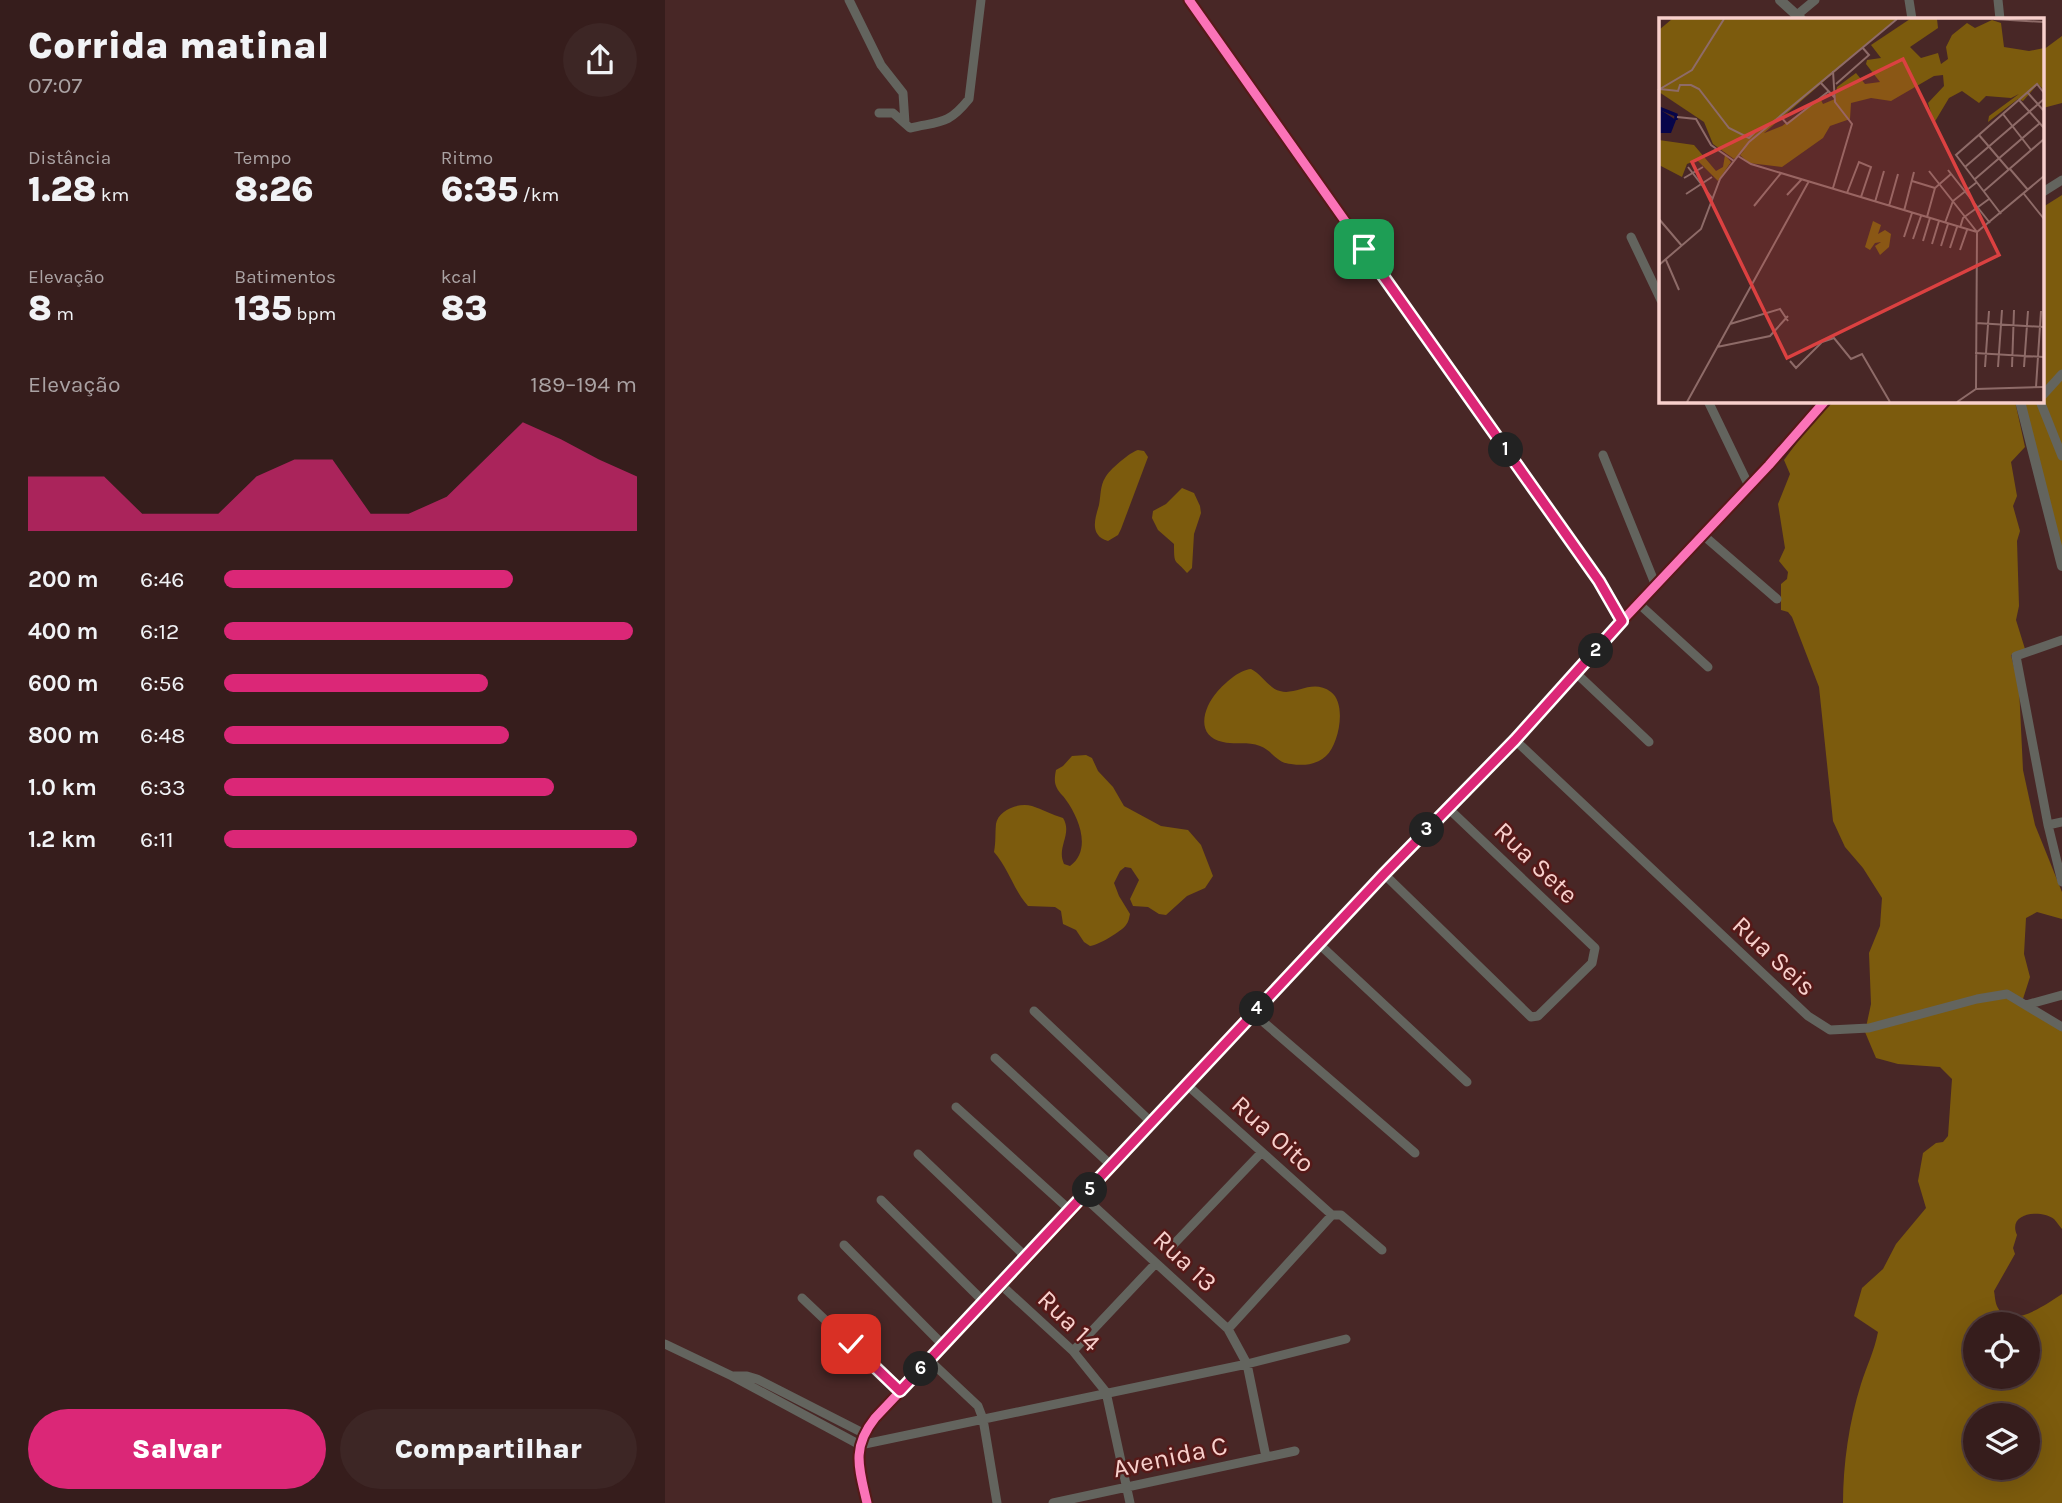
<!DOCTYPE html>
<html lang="pt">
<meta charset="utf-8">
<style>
:root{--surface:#361d1c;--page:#3d2625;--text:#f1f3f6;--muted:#aaa2a3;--line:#503b3b;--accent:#db2777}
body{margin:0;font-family:Karla,sans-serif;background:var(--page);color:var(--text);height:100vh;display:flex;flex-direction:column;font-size:26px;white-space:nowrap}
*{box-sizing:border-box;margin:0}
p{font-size:23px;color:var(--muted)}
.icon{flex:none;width:38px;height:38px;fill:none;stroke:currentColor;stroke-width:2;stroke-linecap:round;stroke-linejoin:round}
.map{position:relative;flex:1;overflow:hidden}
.side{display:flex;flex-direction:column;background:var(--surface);width:665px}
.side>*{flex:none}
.fabs{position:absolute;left:1298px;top:1312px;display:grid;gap:14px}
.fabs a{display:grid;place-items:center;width:77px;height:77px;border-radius:50%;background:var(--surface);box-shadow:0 7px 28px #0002,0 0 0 2px var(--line);font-size:35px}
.pin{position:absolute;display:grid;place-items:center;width:60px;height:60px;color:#fff;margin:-30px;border-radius:14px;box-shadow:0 4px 10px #0006}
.km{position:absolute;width:35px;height:35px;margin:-18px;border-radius:50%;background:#222;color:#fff;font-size:19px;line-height:35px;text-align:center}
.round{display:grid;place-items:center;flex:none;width:74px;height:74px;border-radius:37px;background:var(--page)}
.summary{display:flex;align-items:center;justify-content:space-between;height:119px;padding:0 28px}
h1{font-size:38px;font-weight:800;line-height:52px}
.figures{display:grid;grid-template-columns:repeat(3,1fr);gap:10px;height:119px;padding:7px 28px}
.figures div{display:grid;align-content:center}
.figures b{font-size:35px;font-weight:800}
.figures small{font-size:19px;font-weight:400}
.figures p{font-size:19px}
.chart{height:196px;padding:14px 28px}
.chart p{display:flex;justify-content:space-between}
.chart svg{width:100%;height:126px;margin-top:7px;fill:var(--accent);opacity:.7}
.button{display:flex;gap:14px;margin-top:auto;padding:14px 28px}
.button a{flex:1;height:80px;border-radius:42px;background:var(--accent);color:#fff;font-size:28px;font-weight:800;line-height:80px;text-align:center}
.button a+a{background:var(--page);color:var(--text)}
ul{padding:0 28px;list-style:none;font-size:23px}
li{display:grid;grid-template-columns:112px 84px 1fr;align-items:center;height:52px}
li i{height:18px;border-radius:9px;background:var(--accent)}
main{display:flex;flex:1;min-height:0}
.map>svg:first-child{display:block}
.forest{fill:#7c5b0d;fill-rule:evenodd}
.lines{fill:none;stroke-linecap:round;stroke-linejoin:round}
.minor{stroke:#63645e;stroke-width:9}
.tertiary{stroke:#63645e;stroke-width:10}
.cycleway-casing{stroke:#561918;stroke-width:13}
.cycleway{stroke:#fb73b8;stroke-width:9}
.route-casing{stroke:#fff;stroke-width:14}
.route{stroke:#db2777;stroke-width:9}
.labels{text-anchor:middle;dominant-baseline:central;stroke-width:5;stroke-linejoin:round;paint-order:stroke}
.street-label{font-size:26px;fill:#f8d0cc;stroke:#561918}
.inset-river{fill:none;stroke:#07054a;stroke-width:3.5}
.inset-road{fill:none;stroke:#8e6b68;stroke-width:2}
.view{fill:#db4141;fill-opacity:0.15;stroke:#db4141;stroke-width:3.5}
.inset-edge{fill:none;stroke:#f8d0cc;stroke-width:3.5}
</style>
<main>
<section class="side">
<div class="summary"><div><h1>Corrida matinal</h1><p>07:07</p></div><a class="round"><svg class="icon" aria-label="share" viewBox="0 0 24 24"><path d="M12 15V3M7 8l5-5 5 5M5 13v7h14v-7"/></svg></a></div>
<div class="figures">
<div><p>Distância</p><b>1.28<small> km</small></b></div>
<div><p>Tempo</p><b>8:26</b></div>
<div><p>Ritmo</p><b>6:35<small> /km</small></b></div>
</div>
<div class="figures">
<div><p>Elevação</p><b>8<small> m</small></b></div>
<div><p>Batimentos</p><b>135<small> bpm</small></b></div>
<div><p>kcal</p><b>83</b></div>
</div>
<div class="chart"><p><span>Elevação</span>189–194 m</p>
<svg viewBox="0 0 160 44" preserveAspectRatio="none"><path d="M0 44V25L10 25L20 25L30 38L40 38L50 38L60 25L70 19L80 19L90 38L100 38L110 32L120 19L130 6L140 12L150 19L160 25V44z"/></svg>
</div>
<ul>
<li><b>200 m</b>6:46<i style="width:70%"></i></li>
<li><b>400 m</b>6:12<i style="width:99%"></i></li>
<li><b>600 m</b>6:56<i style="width:64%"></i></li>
<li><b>800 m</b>6:48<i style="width:69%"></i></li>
<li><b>1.0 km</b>6:33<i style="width:80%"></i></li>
<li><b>1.2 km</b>6:11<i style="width:100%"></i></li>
</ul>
<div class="button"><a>Salvar</a><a>Compartilhar</a></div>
</section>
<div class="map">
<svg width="1397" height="1503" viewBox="0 0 1397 1503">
<rect width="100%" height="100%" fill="#482726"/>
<path class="forest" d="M 1397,36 L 1397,103 L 1378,108 L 1378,50 Z
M 1397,195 L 1397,563 L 1358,401 L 1378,401 L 1378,207 Z
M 1169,401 L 1350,401 L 1360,447 L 1346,462 L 1352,496 L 1348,506 L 1355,531 L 1352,541 L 1354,606 L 1351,620 L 1360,649 L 1346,655 L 1354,687 L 1358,770 L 1370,825 L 1397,892 L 1397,919 L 1372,912 L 1361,918 L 1359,954 L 1365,977 L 1356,1005 L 1397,1029 L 1397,1229 C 1394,1226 1392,1222 1389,1219 C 1375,1209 1342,1213 1352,1235 L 1348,1248 L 1350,1254 L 1329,1291 C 1330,1296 1330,1303 1333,1308 C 1345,1331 1383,1303 1397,1294 L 1397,1503 L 1178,1503 C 1178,1464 1184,1422 1196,1384 C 1202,1365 1209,1352 1213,1332 L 1189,1316 L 1197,1288 L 1218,1269 L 1231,1244 L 1261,1208 L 1253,1181 L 1258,1153 L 1271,1143 L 1278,1142 L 1283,1136 L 1287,1079 L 1275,1067 L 1233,1064 L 1211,1058 L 1200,1032 L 1206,1004 L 1204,953 L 1215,926 L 1217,898 L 1198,868 L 1180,847 L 1168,821 L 1154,687 L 1127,617 L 1123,612 L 1116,610 L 1116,584 L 1122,579 L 1123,572 L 1114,561 L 1120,548 L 1113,504 L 1125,474 L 1119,460 L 1144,426 ZM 1311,1325 L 1363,1325 L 1363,1377 L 1311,1377 ZM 1311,1416 L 1363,1416 L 1363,1468 L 1311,1468 Z
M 473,450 L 479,451 L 483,457 L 456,529 L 453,535 L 443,541 C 424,535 430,519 434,505 C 436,495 435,486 440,478 C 444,470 465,452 473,450 Z
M 517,488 L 529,493 L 535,506 L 536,513 L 529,534 L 527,568 L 522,573 C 510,558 509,567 509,544 L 493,530 L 487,518 L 488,511 L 501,504 Z
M 586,669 C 597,674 603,688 615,691 C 631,696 647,678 666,692 C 682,704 674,744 661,756 C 651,765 639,766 626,764 C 611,763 607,750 595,746 C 583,741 570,745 558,742 C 530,736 538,708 552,692 C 560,683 574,670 586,669 Z
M 421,755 L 427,758 L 433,771 L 448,787 L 459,806 L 496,826 L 523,830 L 536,845 L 548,876 L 540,888 L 522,896 L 501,915 L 494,914 L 483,907 L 468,906 L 465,899 L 474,880 L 466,868 L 460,867 L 455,871 L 449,883 L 454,896 L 465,914 C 464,918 464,921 461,925 C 457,931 432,946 425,946 L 419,942 L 411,930 L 398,924 L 396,911 L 390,907 L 363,906 C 348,889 344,869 329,852 C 331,842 330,834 331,824 C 333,810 354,802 367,806 C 377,809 387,815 398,818 C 408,834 391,847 399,864 L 405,866 C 427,850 414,818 401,800 C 398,795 393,792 391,786 C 389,781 390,775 391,770 L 398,766 L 407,756 Z"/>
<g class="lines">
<path class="minor" d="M 184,0 L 216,65 L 238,93 L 240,123
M 524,0 L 934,581 L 957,621
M 1244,0 L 1247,19
M 1333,0 L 1335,19
M 1132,15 L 1150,0
M 214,113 L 228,113 L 245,128 C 276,121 283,125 304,99 L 316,0
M 1378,192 L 1397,180
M 966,237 L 996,300
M 1378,395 L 1397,374
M 1043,401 L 1084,486
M 1375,401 L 1397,456
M 938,455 L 991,586
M 1038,535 L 1112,599
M 974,604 L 1043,667
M 1397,640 L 1351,656 L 1383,825 L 1397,882
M 911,673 L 984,742
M 850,740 L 1143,1016 L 1165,1030 L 1204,1028 L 1312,999 L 1342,994 L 1397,1027
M 1383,825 L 1397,822
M 719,874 L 866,1017 L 873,1016 L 927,963 L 930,948 L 784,809
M 654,944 L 802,1082
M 1361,1005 L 1397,995
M 369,1011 L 486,1122
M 588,1013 L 750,1153
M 330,1058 L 447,1166
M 521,1084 L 667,1215
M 291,1107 L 406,1211
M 253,1154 L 361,1257
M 419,1197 L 563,1329 L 582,1364 L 601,1457
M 216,1200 L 318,1301
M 179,1245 L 278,1345
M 508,1245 L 597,1152
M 335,1284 L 408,1351 L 441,1392 L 465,1503
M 137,1298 L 235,1391
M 563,1329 L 667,1215 L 676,1215 L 717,1250
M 0,1344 L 67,1376 L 195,1445
M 408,1351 L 491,1263
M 264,1360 L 313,1406 L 318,1419 L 332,1503
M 69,1376 L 82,1376 L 92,1379 L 198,1433
M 195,1445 L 582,1364 L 681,1339
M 202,1503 C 194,1468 186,1448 210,1418 L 419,1197 L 521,1084 L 719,874 L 850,740 L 957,621 L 1104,465 L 1160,401
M 388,1503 L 630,1451"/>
<path class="tertiary" d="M 1115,0 L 1136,19
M 1355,401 L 1397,566"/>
<g class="cycleway-casing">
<path id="cycleway" d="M 524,0 L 934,581 L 957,621
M 202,1503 C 194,1468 186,1448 210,1418 L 419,1197 L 521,1084 L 719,874 L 850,740 L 957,621 L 1104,465 L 1160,401"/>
</g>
<use href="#cycleway" class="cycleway"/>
</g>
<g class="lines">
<g class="route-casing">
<path id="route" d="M 186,1344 L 235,1391 L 719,874 L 850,740 L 957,621 L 934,581 L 699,249"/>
</g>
<use href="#route" class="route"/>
</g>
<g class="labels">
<g class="street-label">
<text transform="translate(871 863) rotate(44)">Rua Sete</text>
<text transform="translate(1109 956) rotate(43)">Rua Seis</text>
<text transform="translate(608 1134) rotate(42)">Rua Oito</text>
<text transform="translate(520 1261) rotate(43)">Rua 13</text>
<text transform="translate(404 1321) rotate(44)">Rua 14</text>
<text transform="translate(505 1457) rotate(-12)">Avenida C</text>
</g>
</g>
<g transform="translate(994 18)">
<rect width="385" height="385" fill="#482726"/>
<path d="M 13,1 L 237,1 L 75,141 L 54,126 L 45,104 L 0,74 L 0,12 ZM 251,1 L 278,1 L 279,10 L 251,29 L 262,40 L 279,35 L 282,46 L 289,41 L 287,29 L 293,17 L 308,5 L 316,10 L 333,2 L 342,5 L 345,29 L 370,33 L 385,30 L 385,72 L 379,66 L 364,83 L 359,81 L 329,104 L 330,98 L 360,76 L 352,80 L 327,78 L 320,85 L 303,73 L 290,80 L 275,105 L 269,85 L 285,68 L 284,57 L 275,58 L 232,83 L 212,80 L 192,85 L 191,101 L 171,108 L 164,120 L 123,149 L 90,145 L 81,137 L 98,118 L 123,108 L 161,80 L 164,86 L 176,81 L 178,69 L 197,55 L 206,66 L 221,64 L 207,46 L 208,42 L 222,40 L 212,27 ZM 0,122 L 35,127 L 57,153 L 64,149 L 66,137 L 72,144 L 59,163 L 38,142 L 28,146 L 23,159 L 0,147 ZM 214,203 L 222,207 L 219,216 L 226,212 L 232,216 L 230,229 L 221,237 L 216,228 L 222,224 L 216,225 L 211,232 L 206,229 Z" fill="#7c5b0d"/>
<path d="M 0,91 L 17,102 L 12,115 L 0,115 Z" fill="#07054a"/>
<path class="inset-river" d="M 0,90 L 17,97 L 17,102"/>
<path class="inset-road" d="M 65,1 L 33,52 L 1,71 L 19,73 L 21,67 L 32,67 L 40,71 L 70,110 L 90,120 L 97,113M 335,1 L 385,4M 174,53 L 176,84 L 193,106 L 174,170M 161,64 L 176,80M 177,66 L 210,37 L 203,29M 369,75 L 385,93M 360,82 L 385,110M 344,96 L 372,132M 121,98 L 128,106 L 170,73M 18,99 L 37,101 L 52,127 L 75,143M 320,117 L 350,152M 79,138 L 92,146 L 318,214M 29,149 L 53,180M 306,149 L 385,81M 351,151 L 369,172M 289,152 L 331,205M 270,153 L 318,214M 25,160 L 44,149M 316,161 L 381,105M 253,163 L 276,170M 325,173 L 385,121M 188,175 L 200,144 L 212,149 L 202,179M 27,176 L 53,159M 365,176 L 385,201M 128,177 L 143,161M 216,184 L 225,153M 95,188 L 122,155M 230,188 L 239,156M 245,193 L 255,154M 342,196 L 297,137 L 378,66 L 385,75M 268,199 L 276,170 L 292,156M 0,201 L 23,228M 286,205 L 294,183 L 318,164M 301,210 L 304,200 L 330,181M 318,214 L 385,158M 245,219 L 253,195M 254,221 L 262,198M 264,223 L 271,200M 273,226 L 280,203M 282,228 L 289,206M 291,230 L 298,209M 301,232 L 308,212M 7,242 L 20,272M 0,247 L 42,211 L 61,161 L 90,124 L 238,1M 317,305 L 385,309M 71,306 L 121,291 L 129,303M 58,329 L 111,318 L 129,298M 316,335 L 385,339M 131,343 L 137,350 L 163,324 L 175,320 L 192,341 L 203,336 L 231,384M 326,349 L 330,293M 339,349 L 343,292M 353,349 L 355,292M 365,349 L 369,293M 377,369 L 382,293M 317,371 L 318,214M 28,384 L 150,163M 298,384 L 317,371 L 385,369"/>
<path class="view" d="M 244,41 L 340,237 L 128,340 L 33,144 Z"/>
<rect width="385" height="385" class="inset-edge"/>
</g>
</svg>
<div class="fabs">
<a><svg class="icon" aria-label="locate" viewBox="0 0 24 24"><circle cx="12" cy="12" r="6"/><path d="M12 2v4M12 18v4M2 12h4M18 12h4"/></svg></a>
<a><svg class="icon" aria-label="layers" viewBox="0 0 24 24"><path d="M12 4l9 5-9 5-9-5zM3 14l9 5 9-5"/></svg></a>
</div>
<div class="pin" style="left:699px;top:249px;background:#1e9e55"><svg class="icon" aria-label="arrive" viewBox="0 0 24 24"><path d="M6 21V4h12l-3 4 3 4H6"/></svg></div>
<div class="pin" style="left:186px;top:1344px;background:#d93025"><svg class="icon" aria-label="check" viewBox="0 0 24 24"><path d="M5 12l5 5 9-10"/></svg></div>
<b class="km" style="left:841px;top:450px">1</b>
<b class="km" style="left:931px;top:651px">2</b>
<b class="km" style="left:762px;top:830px">3</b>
<b class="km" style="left:592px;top:1009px">4</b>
<b class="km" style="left:425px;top:1190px">5</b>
<b class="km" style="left:256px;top:1369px">6</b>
</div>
</main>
